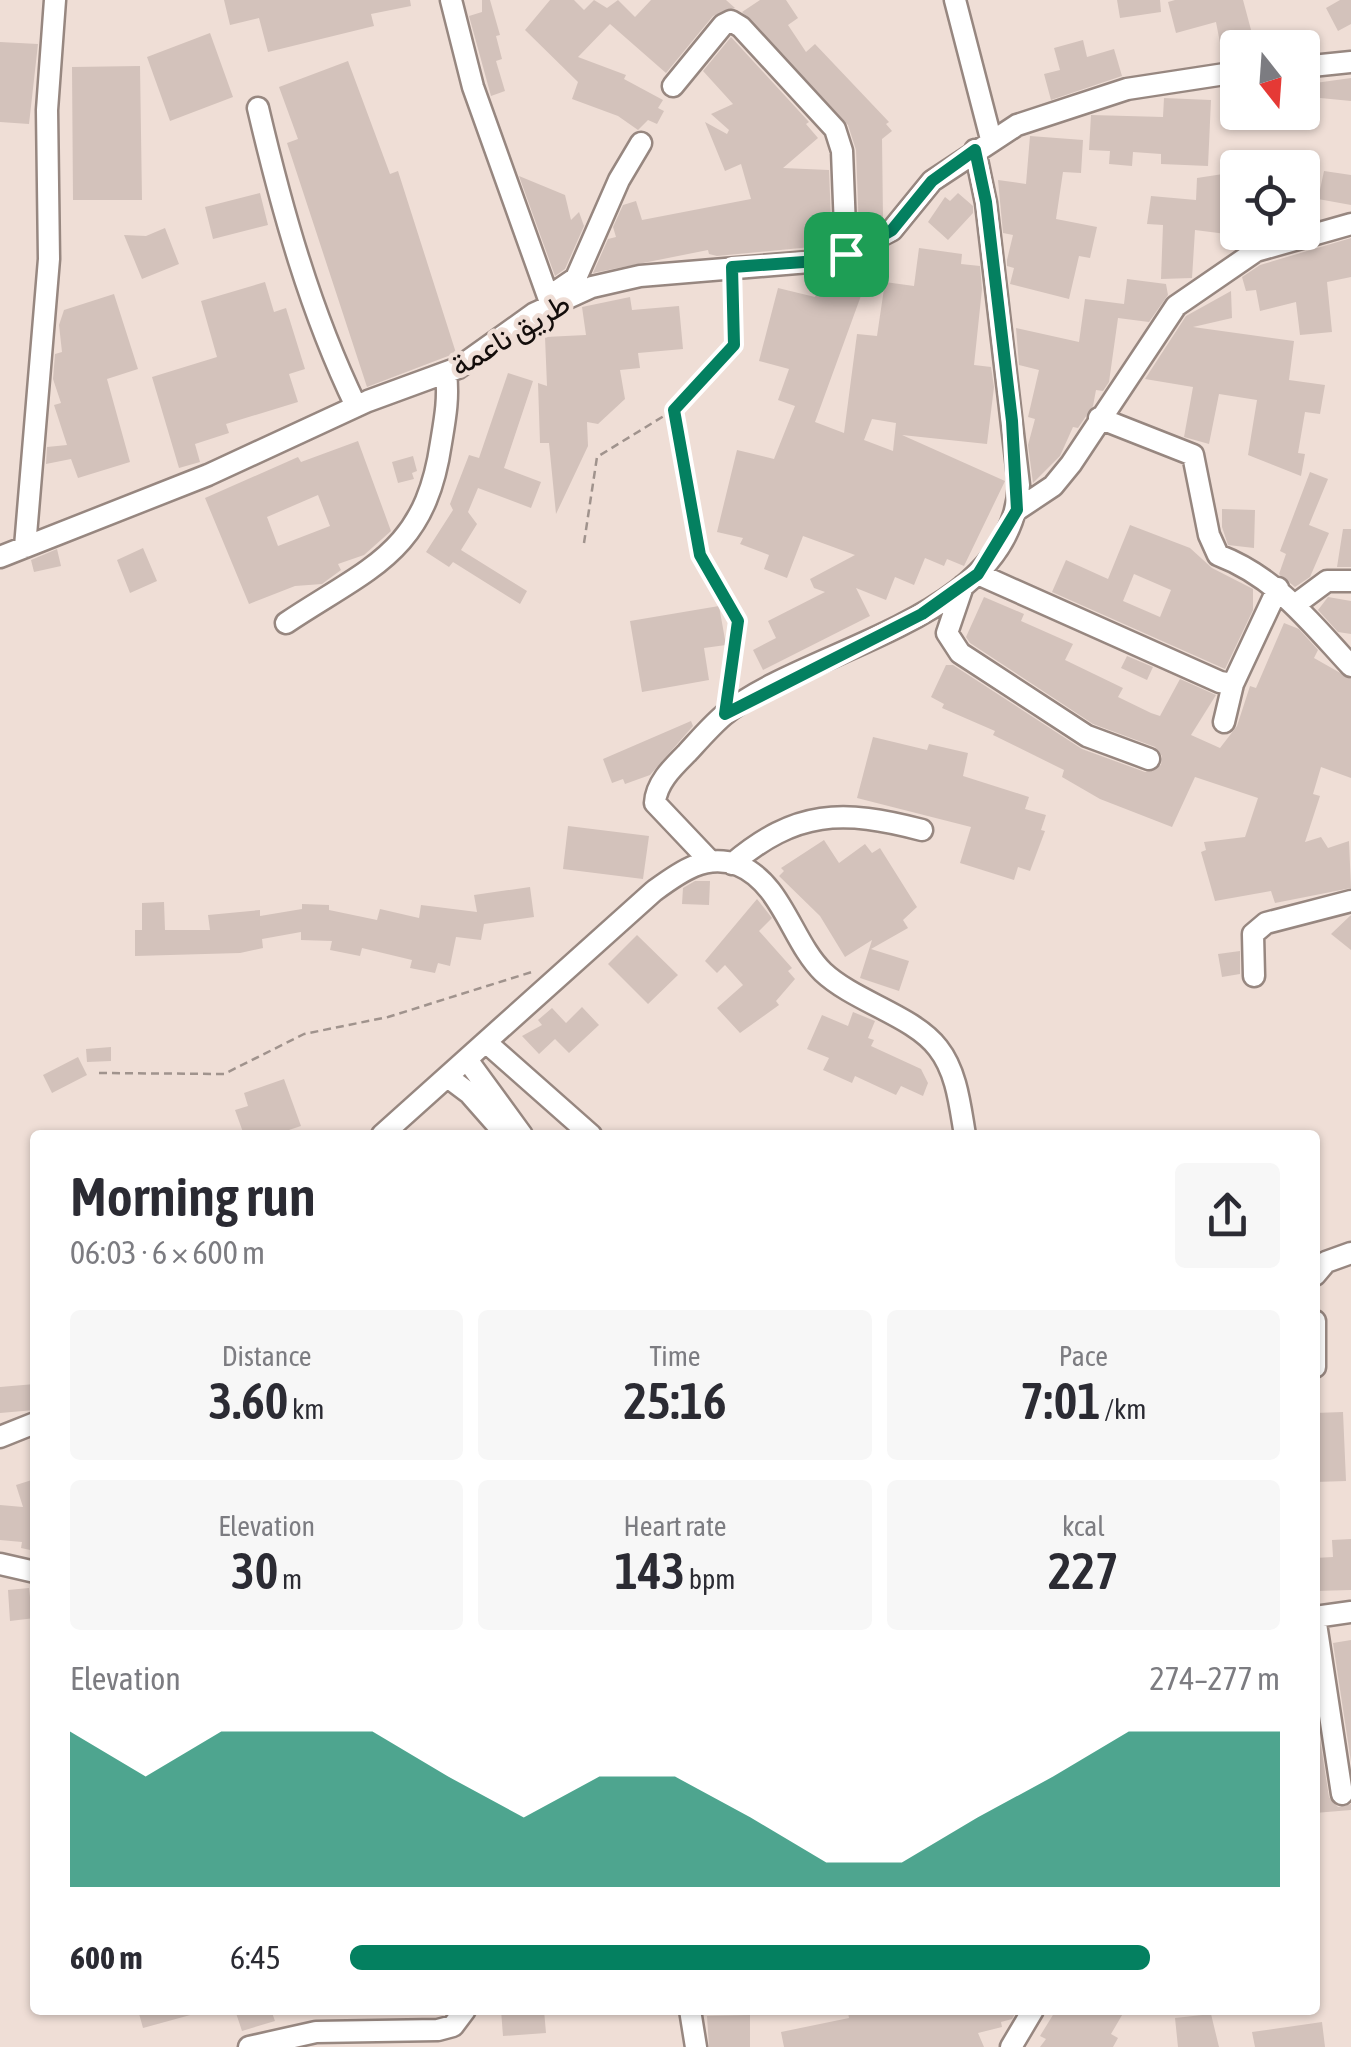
<!DOCTYPE html>
<meta charset="utf-8">
<style>
:root{--surface:#fff;--page:#f7f7f7;--text:#2b2b33;--muted:#7c7c81;--accent:#048060}
body{margin:0;font-family:"Asap Condensed",Vazirmatn,sans-serif;background:var(--page);color:var(--text);height:100vh;display:flex;flex-direction:column;font-size:38px;white-space:nowrap}
*{box-sizing:border-box;margin:0}
p{font-size:32px;color:var(--muted)}
.icon{flex:none;width:55px;height:55px;fill:none;stroke:currentColor;stroke-width:2;stroke-linecap:round;stroke-linejoin:round}
.map{position:relative;flex:1;overflow:hidden}
.details{position:absolute;left:30px;top:1130px;width:1290px;height:885px;display:flex;flex-direction:column;background:var(--surface);border-radius:10px;box-shadow:0 2px 8px #0004}
.details>*{flex:none}
.needle{width:65px;rotate:163deg}
.fabs{position:absolute;left:1220px;top:30px;display:grid;gap:20px}
.fabs a{display:grid;place-items:center;width:100px;height:100px;border-radius:10px;background:var(--surface);box-shadow:0 2px 8px #0004;font-size:50px}
.pin{position:absolute;display:grid;place-items:center;width:85px;height:85px;color:#fff;margin:-42px;border-radius:20px;box-shadow:0 5px 15px #0006}
.round{display:grid;place-items:center;flex:none;width:105px;height:105px;border-radius:10px;background:var(--page)}
.summary{display:flex;align-items:center;justify-content:space-between;height:170px;padding:0 40px}
h1{font-size:55px;font-weight:600;line-height:75px}
.metrics{display:grid;grid-template-columns:repeat(3,1fr);gap:15px;height:170px;padding:10px 40px}
.metrics div{display:grid;align-content:center;border-radius:10px;background:var(--page);text-align:center}
.metrics b{font-size:50px;font-weight:600}
.metrics small{font-size:28px;font-weight:400}
.metrics p{font-size:28px}
.chart{height:280px;padding:20px 40px}
.chart p{display:flex;justify-content:space-between}
.chart svg{width:100%;height:180px;margin-top:10px;fill:var(--accent);opacity:.7}
ul{padding:0 40px;list-style:none;font-size:32px}
li{display:grid;grid-template-columns:160px 120px 1fr;align-items:center;height:75px}
li i{height:25px;border-radius:12px;background:var(--accent)}
.map>svg:first-child{display:block}
.building{fill:#d3c2bb;fill-rule:evenodd}
.lines{fill:none;stroke-linecap:round;stroke-linejoin:round}
.minor-casing{stroke:#978780;stroke-width:25}
.path{stroke:#a0938d;stroke-width:2.5;stroke-dasharray:8 5;stroke-linecap:butt}
.minor{stroke:#fff;stroke-width:20}
.route-casing{stroke:#fff;stroke-width:20}
.route{stroke:#048060;stroke-width:12}
.labels{text-anchor:middle;dominant-baseline:central;stroke-width:9;stroke-linejoin:round;paint-order:stroke}
.street-label{font-size:30px;fill:#130d0b;stroke:#efded6}
</style>
<div class="map">
<svg width="1351" height="2047" viewBox="0 0 1351 2047">
<rect width="100%" height="100%" fill="#efded6"/>
<path class="building" d="M 224,0 L 410,0 L 411,6 L 371,14 L 374,26 L 268,52 L 259,18 L 230,25 Z
M 482,0 L 490,0 L 500,35 L 496,36 L 502,59 L 496,61 L 505,91 L 491,96 L 469,16 L 482,12 Z
M 550,0 L 574,0 L 584,10 L 594,0 L 607,8 L 618,0 L 635,17 L 651,0 L 726,0 L 735,8 L 713,16 L 666,73 L 610,24 L 578,57 L 626,75 L 624,79 L 663,100 L 658,108 L 664,111 L 657,124 L 648,120 L 638,130 L 618,116 L 572,99 L 578,82 L 525,30 Z
M 760,0 L 786,0 L 798,18 L 788,25 L 806,52 L 815,44 L 889,122 L 886,124 L 892,131 L 882,139 L 883,219 L 859,231 L 856,150 L 848,125 L 742,12 Z
M 1117,0 L 1160,0 L 1161,12 L 1120,18 Z
M 1175,0 L 1243,0 L 1254,41 L 1221,48 L 1216,22 L 1176,33 L 1168,2 Z
M 1340,0 L 1351,0 L 1351,24 L 1338,31 L 1326,8 Z
M 210,33 L 233,97 L 170,121 L 147,57 Z
M 731,37 L 809,122 L 806,124 L 818,138 L 783,168 L 829,170 L 832,245 L 717,256 L 709,254 L 708,250 L 593,273 L 608,239 L 616,237 L 613,227 L 623,205 L 636,201 L 642,220 L 751,199 L 741,164 L 725,171 L 705,122 L 727,134 L 729,130 L 711,114 L 733,104 L 703,71 Z
M 1083,40 L 1087,57 L 1114,49 L 1122,76 L 1051,100 L 1044,74 L 1060,70 L 1054,48 Z
M 0,42 L 38,44 L 29,124 L 0,122 Z
M 348,61 L 390,174 L 398,171 L 456,353 L 367,387 L 287,143 L 298,139 L 279,87 Z
M 140,66 L 142,200 L 73,200 L 72,67 Z
M 1351,78 L 1351,101 L 1310,97 L 1308,84 Z
M 1164,98 L 1211,100 L 1208,166 L 1161,164 L 1161,154 L 1133,152 L 1132,166 L 1109,164 L 1110,151 L 1089,150 L 1091,115 L 1163,117 Z
M 1030,136 L 1083,140 L 1081,173 L 1063,172 L 1056,219 L 1097,227 L 1090,258 L 1079,256 L 1069,299 L 1010,284 L 1014,268 L 1007,266 L 1007,260 L 1013,235 L 1003,233 L 998,180 L 1026,184 Z
M 1324,171 L 1351,175 L 1351,205 L 1318,199 Z
M 1223,174 L 1223,191 L 1234,188 L 1229,220 L 1234,235 L 1195,230 L 1192,278 L 1161,279 L 1163,225 L 1147,224 L 1151,196 L 1196,200 L 1197,178 Z
M 519,176 L 565,195 L 571,220 L 579,212 L 584,226 L 565,269 L 555,276 Z
M 260,193 L 268,225 L 213,239 L 205,207 Z
M 958,193 L 973,206 L 973,213 L 948,240 L 928,222 L 945,197 L 950,201 Z
M 165,228 L 179,264 L 142,279 L 124,235 L 146,236 Z
M 1351,238 L 1351,277 L 1327,282 L 1332,332 L 1300,335 L 1296,302 L 1260,311 L 1256,290 L 1246,291 L 1242,277 L 1260,265 Z
M 919,248 L 962,254 L 961,264 L 980,266 L 982,289 L 974,365 L 991,367 L 994,387 L 987,444 L 902,435 L 1005,481 L 964,566 L 947,559 L 944,566 L 925,558 L 914,585 L 895,577 L 886,600 L 856,588 L 870,616 L 763,670 L 753,650 L 776,638 L 768,621 L 825,592 L 814,588 L 810,579 L 855,555 L 803,536 L 787,578 L 764,569 L 769,555 L 740,544 L 743,538 L 717,532 L 737,450 L 774,459 L 795,406 L 778,400 L 789,369 L 759,361 L 778,288 L 815,297 L 819,286 L 842,294 L 849,276 L 866,282 L 815,422 L 844,433 L 857,334 L 877,336 L 885,282 L 914,286 ZM 872,419 L 896,423 L 893,451 L 864,440 Z
M 1127,279 L 1166,284 L 1168,295 L 1149,322 L 1118,318 L 1109,382 L 1103,391 L 1096,390 L 1093,406 L 1078,428 L 1073,427 L 1060,456 L 1033,483 L 1028,445 L 1035,419 L 1028,417 L 1039,370 L 1019,365 L 1016,328 L 1079,342 L 1085,299 L 1124,304 Z
M 265,282 L 274,312 L 286,308 L 305,369 L 289,374 L 298,402 L 226,424 L 229,433 L 195,444 L 200,462 L 179,468 L 152,377 L 217,357 L 201,301 Z
M 1231,291 L 1232,318 L 1193,327 L 1294,341 L 1289,380 L 1325,385 L 1320,414 L 1305,412 L 1298,453 L 1305,454 L 1301,476 L 1248,455 L 1257,400 L 1219,394 L 1209,444 L 1184,437 L 1193,387 L 1145,379 L 1186,316 Z
M 114,294 L 138,369 L 107,379 L 130,462 L 78,478 L 71,459 L 46,464 L 47,447 L 67,445 L 54,405 L 61,403 L 53,379 L 55,354 L 62,352 L 59,325 L 64,310 Z
M 630,297 L 632,310 L 679,306 L 683,349 L 638,353 L 640,368 L 620,370 L 625,399 L 598,424 L 587,422 L 588,446 L 556,514 L 549,443 L 540,443 L 538,383 L 547,386 L 545,337 L 586,335 L 582,307 Z
M 508,373 L 533,381 L 504,468 L 541,482 L 531,508 L 478,488 L 468,512 L 477,524 L 461,550 L 527,591 L 520,604 L 453,562 L 449,567 L 426,552 L 453,510 L 450,504 L 469,455 L 479,458 Z
M 358,441 L 391,531 L 364,555 L 338,564 L 341,570 L 322,584 L 295,586 L 249,604 L 205,498 L 298,457 L 301,462 ZM 318,495 L 330,526 L 278,546 L 267,517 Z
M 413,456 L 417,471 L 412,473 L 414,479 L 398,483 L 392,462 Z
M 1310,472 L 1328,479 L 1309,525 L 1329,533 L 1310,577 L 1295,587 L 1279,574 L 1286,554 L 1280,551 Z
M 1222,509 L 1255,510 L 1254,548 L 1228,545 L 1222,527 Z
M 1130,525 L 1190,548 L 1212,568 L 1253,589 L 1253,610 L 1225,669 L 1052,592 L 1066,560 L 1108,579 ZM 1134,574 L 1171,590 L 1160,617 L 1123,601 Z
M 1343,529 L 1351,529 L 1351,567 L 1337,567 Z
M 143,548 L 157,581 L 130,593 L 117,560 Z
M 57,549 L 61,566 L 34,572 L 31,560 Z
M 984,597 L 1024,614 L 1021,621 L 1073,644 L 1065,660 L 1123,688 L 1118,697 L 1151,713 L 1160,716 L 1180,679 L 1216,695 L 1191,735 L 1220,748 L 1237,726 L 1250,686 L 1256,688 L 1284,623 L 1299,629 L 1318,650 L 1314,658 L 1351,679 L 1351,778 L 1321,767 L 1313,794 L 1320,796 L 1305,842 L 1321,837 L 1328,848 L 1349,841 L 1351,888 L 1275,903 L 1271,891 L 1215,901 L 1201,852 L 1206,850 L 1204,842 L 1245,837 L 1258,798 L 1195,777 L 1172,827 L 1100,799 L 1062,777 L 1064,770 L 993,735 L 995,731 L 942,708 L 944,704 L 931,697 L 946,665 L 953,665 L 1082,749 L 1145,772 L 1161,765 L 1162,756 L 1155,747 L 1093,724 L 970,643 L 966,637 Z
M 1328,597 L 1351,601 L 1351,634 L 1338,632 L 1318,610 Z
M 719,606 L 726,645 L 704,648 L 709,680 L 642,692 L 630,621 Z
M 1127,656 L 1153,667 L 1147,680 L 1121,668 Z
M 691,721 L 693,726 L 650,775 L 625,784 L 623,779 L 612,783 L 603,759 Z
M 873,737 L 927,750 L 929,744 L 968,753 L 963,776 L 1029,797 L 1025,809 L 1046,815 L 1041,830 L 1045,831 L 1030,871 L 1018,867 L 1014,880 L 960,863 L 971,827 L 857,798 Z
M 568,826 L 649,836 L 643,879 L 563,869 Z
M 824,840 L 839,863 L 865,844 L 872,853 L 880,848 L 917,907 L 903,920 L 908,928 L 871,949 L 909,961 L 899,991 L 860,978 L 872,940 L 845,957 L 820,916 L 779,876 L 784,871 L 781,868 Z
M 695,881 L 710,881 L 709,905 L 682,904 L 683,888 Z
M 530,887 L 534,917 L 484,924 L 481,940 L 456,937 L 450,966 L 438,963 L 435,973 L 410,968 L 412,960 L 362,948 L 360,956 L 330,950 L 332,941 L 301,940 L 301,932 L 262,939 L 263,948 L 240,953 L 135,956 L 135,930 L 142,930 L 142,903 L 164,902 L 165,930 L 210,930 L 208,915 L 260,910 L 260,916 L 302,909 L 302,904 L 329,905 L 329,910 L 377,920 L 380,909 L 419,918 L 421,905 L 477,912 L 474,895 Z
M 757,899 L 772,918 L 759,931 L 792,968 L 788,971 L 795,979 L 776,1001 L 779,1005 L 740,1033 L 717,1008 L 743,985 L 725,965 L 717,973 L 705,961 Z
M 1351,915 L 1351,950 L 1331,934 Z
M 637,935 L 678,975 L 648,1004 L 608,964 Z
M 1240,951 L 1240,974 L 1222,977 L 1218,954 Z
M 582,1007 L 599,1025 L 569,1053 L 555,1039 L 539,1054 L 522,1036 L 542,1025 L 538,1020 L 552,1008 L 566,1023 Z
M 853,1012 L 875,1021 L 868,1038 L 874,1040 L 871,1046 L 921,1069 L 928,1083 L 923,1096 L 901,1086 L 896,1095 L 855,1076 L 852,1083 L 823,1070 L 829,1058 L 807,1049 L 822,1015 L 848,1026 Z
M 111,1047 L 111,1061 L 87,1062 L 86,1049 Z
M 78,1057 L 87,1075 L 52,1093 L 43,1075 Z
M 284,1079 L 301,1126 L 274,1135 L 244,1135 L 235,1110 L 248,1106 L 244,1093 Z
M 35,1384 L 35,1410 L 0,1413 L 0,1387 Z
M 1343,1412 L 1346,1481 L 1315,1482 L 1315,1413 Z
M 35,1479 L 35,1551 L 21,1548 L 22,1542 L 0,1540 L 0,1505 L 23,1507 L 16,1485 Z
M 1351,1539 L 1351,1590 L 1315,1591 L 1315,1558 L 1333,1557 L 1332,1540 Z
M 29,1588 L 30,1597 L 35,1597 L 35,1618 L 10,1621 L 8,1590 Z
M 1351,1640 L 1351,1762 L 1333,1643 Z
M 1315,1708 L 1329,1797 L 1338,1807 L 1351,1804 L 1351,1810 L 1315,1813 Z
M 138,2010 L 194,2010 L 194,2014 L 143,2028 Z
M 235,2010 L 271,2010 L 275,2021 L 242,2031 Z
M 501,2010 L 544,2010 L 546,2033 L 503,2036 Z
M 862,2010 L 1017,2010 L 1012,2019 L 1001,2022 L 1002,2027 L 978,2033 L 984,2047 L 784,2047 L 781,2032 L 849,2018 L 848,2013 Z
M 1056,2010 L 1125,2010 L 1111,2034 L 1118,2038 L 1113,2047 L 1040,2047 L 1046,2039 L 1040,2036 Z
M 1211,2014 L 1219,2047 L 1178,2047 L 1175,2018 Z
M 750,2015 L 750,2047 L 709,2047 L 707,2016 Z
M 1322,2022 L 1325,2047 L 1255,2047 L 1252,2032 Z"/>
<g class="lines">
<g class="minor-casing">
<path id="minor" d="M 451,0 L 473,87 L 551,305
M 955,0 L 991,139
M 1302,67 L 1351,62
M 673,86 L 723,25 L 731,21 L 741,27 L 835,129 L 842,151 L 846,254
M 258,108 C 282,210 310,311 356,406
M 554,293 L 576,278 L 619,180 L 641,143
M 1099,418 L 1193,455 L 1209,535 L 1218,555 C 1276,577 1310,622 1351,666
M 1017,510 L 1053,486 L 1071,464 L 1176,306 L 1256,251 L 1351,224
M 25,547 L 49,259 L 47,110 L 55,0
M 0,557 L 208,475 L 368,401 L 458,368 L 535,313 L 592,287 L 640,276 L 833,260 L 892,230 L 932,181 L 1017,125 L 1127,89 L 1238,72
M 978,574 L 1220,682 L 1233,684 L 1278,588
M 963,586 L 947,633 L 960,653 L 1087,736 L 1149,759
M 1296,604 L 1327,581 L 1351,581
M 286,623 C 370,567 425,553 441,443 C 445,419 449,398 446,374
M 1224,722 L 1233,684
M 710,861 L 655,803 C 656,783 673,767 687,753 C 699,740 711,726 724,715 C 808,646 1012,622 1019,485 L 986,203 L 975,150
M 732,864 C 796,810 842,809 922,830
M 1254,976 L 1253,934 L 1266,923 L 1351,901
M 488,1044 L 591,1135
M 468,1061 L 522,1135
M 449,1078 L 469,1093 L 506,1135
M 382,1135 L 654,891 C 680,872 705,853 738,865 C 782,883 792,942 823,972 C 855,1002 914,1016 938,1048 C 957,1072 960,1106 965,1135
M 1315,1275 L 1326,1262 L 1351,1253
M 1315,1321 L 1315,1367
M 0,1437 L 35,1423
M 0,1564 L 35,1572
M 1342,1794 L 1315,1617 L 1351,1612
M 690,2010 L 696,2047
M 249,2047 L 316,2032 L 438,2030 L 453,2026 L 465,2010
M 1011,2047 L 1033,2010"/>
</g>
<path class="path" d="M 584,543 L 597,457 L 672,411
M 729,688 L 738,621 L 700,555 L 674,410 L 734,345 L 733,288
M 99,1073 L 224,1074 L 304,1034 L 388,1017 L 535,971"/>
<use href="#minor" class="minor"/>
</g>
<g class="lines">
<g class="route-casing">
<path id="route" d="M 975,150 L 986,202 L 1012,421 L 1017,510 L 978,574 L 922,614 L 725,714 L 738,621 L 700,555 L 674,410 L 734,345 L 732,267 L 832,260 L 859,249 L 892,230 L 932,181 Z"/>
</g>
<use href="#route" class="route"/>
</g>
<g class="labels">
<g class="street-label">
<text transform="translate(510 334) rotate(-31)">طريق ناعمة</text>
</g>
</g>
</svg>
<div class="fabs">
<a><svg class="needle" viewBox="-14 -14 28 28"><path d="M0-13l5 13h-10z" fill="#e53935"/><path d="M0 13l5-13h-10z" fill="#7c7c81"/></svg></a>
<a><svg class="icon" aria-label="locate" viewBox="0 0 24 24"><circle cx="12" cy="12" r="6"/><path d="M12 2v4M12 18v4M2 12h4M18 12h4"/></svg></a>
</div>
<div class="pin" style="left:846px;top:254px;background:#1e9e55"><svg class="icon" aria-label="arrive" viewBox="0 0 24 24"><path d="M6 21V4h12l-3 4 3 4H6"/></svg></div>
<section class="details">
<div class="summary"><div><h1>Morning run</h1><p>06:03 · 6 × 600 m</p></div><a class="round"><svg class="icon" aria-label="share" viewBox="0 0 24 24"><path d="M12 15V3M7 8l5-5 5 5M5 13v7h14v-7"/></svg></a></div>
<div class="metrics">
<div><p>Distance</p><b>3.60<small> km</small></b></div>
<div><p>Time</p><b>25:16</b></div>
<div><p>Pace</p><b>7:01<small> /km</small></b></div>
</div>
<div class="metrics">
<div><p>Elevation</p><b>30<small> m</small></b></div>
<div><p>Heart rate</p><b>143<small> bpm</small></b></div>
<div><p>kcal</p><b>227</b></div>
</div>
<div class="chart"><p><span>Elevation</span>274–277 m</p>
<svg viewBox="0 0 160 44" preserveAspectRatio="none"><path d="M0 44V6L10 17L20 6L30 6L40 6L50 17L60 27L70 17L80 17L90 27L100 38L110 38L120 27L130 17L140 6L150 6L160 6V44z"/></svg>
</div>
<ul>
<li><b>600 m</b>6:45<i style="width:86%"></i></li>
</ul>
</section>
</div>
